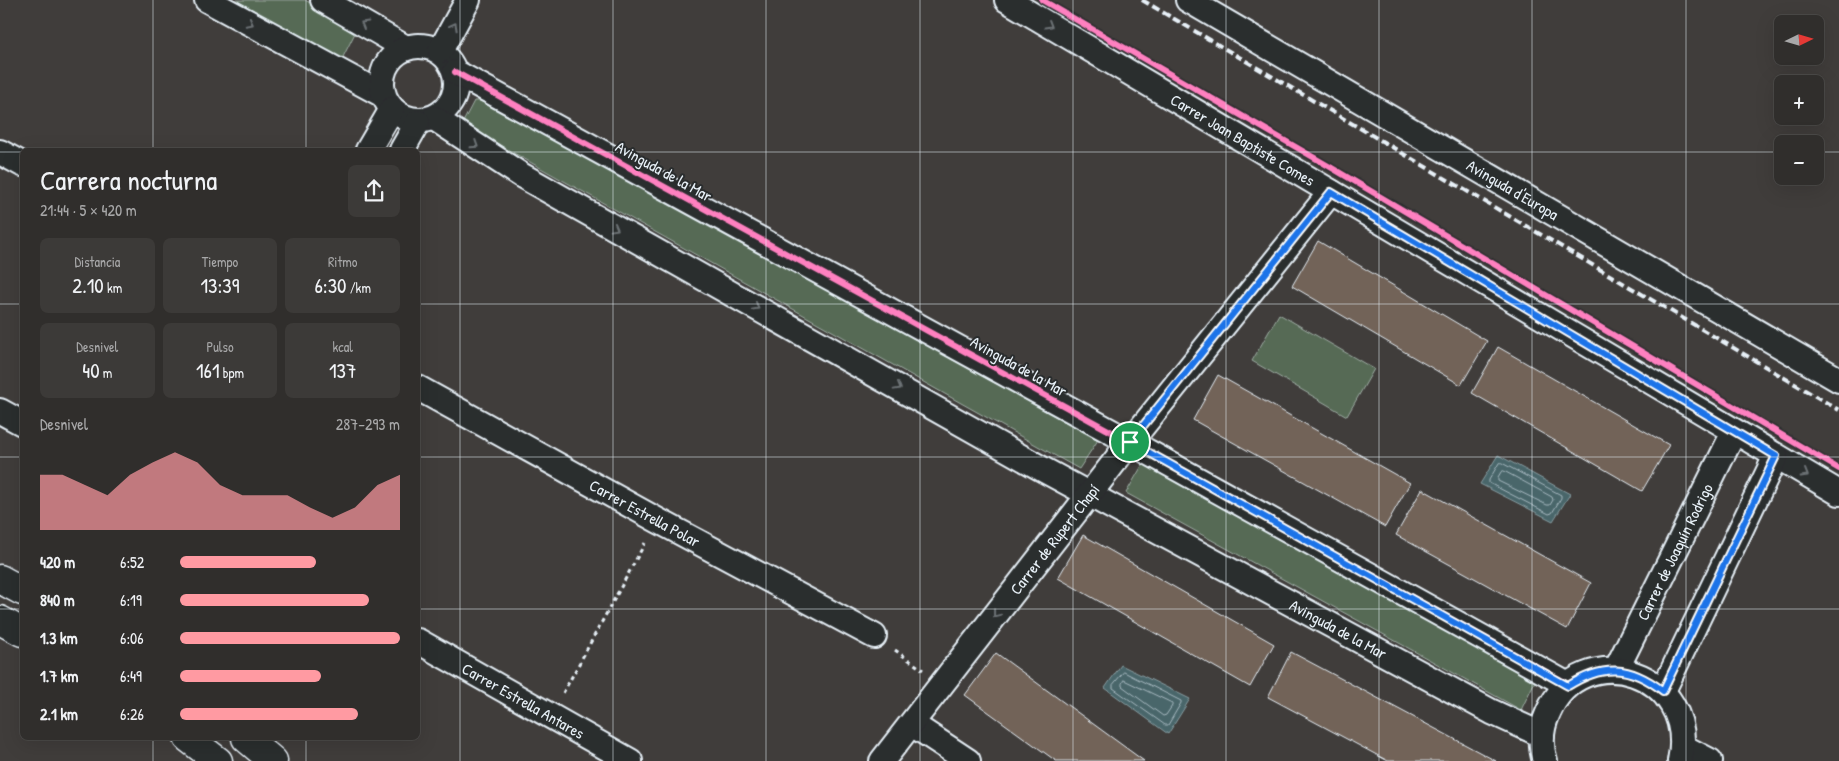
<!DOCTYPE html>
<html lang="es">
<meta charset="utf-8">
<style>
:root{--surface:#302e2c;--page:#3c3a38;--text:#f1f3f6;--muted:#a8a8a9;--line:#4b4a48;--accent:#ff9aa2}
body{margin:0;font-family:"Patrick Hand",sans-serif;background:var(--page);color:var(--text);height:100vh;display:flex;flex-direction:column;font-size:19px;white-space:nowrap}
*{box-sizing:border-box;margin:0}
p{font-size:16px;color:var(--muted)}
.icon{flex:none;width:28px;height:28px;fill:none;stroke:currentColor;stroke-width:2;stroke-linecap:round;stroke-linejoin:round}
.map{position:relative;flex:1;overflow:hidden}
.side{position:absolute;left:20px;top:148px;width:400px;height:592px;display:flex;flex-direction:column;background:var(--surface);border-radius:8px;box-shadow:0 5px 20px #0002,0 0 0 1px var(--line)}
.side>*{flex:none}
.needle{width:32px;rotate:85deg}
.fabs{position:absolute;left:1774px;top:15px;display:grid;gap:10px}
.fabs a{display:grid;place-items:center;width:50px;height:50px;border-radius:8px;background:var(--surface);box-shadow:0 5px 20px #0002,0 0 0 1px var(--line);font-size:25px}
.pin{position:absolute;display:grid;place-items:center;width:42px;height:42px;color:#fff;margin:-21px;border:2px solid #fff;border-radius:50%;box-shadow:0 1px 5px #0007}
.round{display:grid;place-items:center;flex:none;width:52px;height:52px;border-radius:8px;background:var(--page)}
.head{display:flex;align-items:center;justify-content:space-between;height:85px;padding:0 20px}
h1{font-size:28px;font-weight:600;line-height:38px}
.figures{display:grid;grid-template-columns:repeat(3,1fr);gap:8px;height:85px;padding:5px 20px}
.figures div{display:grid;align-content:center;border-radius:8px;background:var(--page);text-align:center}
.figures b{font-size:21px;font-weight:600}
.figures small{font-size:14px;font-weight:400}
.figures p{font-size:14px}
.chart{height:140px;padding:10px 20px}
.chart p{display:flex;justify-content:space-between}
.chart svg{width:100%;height:90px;margin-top:5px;fill:var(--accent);opacity:.7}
ul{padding:0 20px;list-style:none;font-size:16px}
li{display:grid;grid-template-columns:80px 60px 1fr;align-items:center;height:38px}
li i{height:12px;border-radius:6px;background:var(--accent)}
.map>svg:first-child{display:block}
.green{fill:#566a55;stroke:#9faea6}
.water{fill:#48666b;stroke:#889ea3}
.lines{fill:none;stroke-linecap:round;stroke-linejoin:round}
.shore{stroke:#a8b9c0;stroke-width:1}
.building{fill:#726358;stroke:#e8f1f8}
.minor-casing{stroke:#e8f1f8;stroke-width:28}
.secondary-casing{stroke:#e8f1f8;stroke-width:31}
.path{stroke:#e8f1f8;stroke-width:3;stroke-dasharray:4 4;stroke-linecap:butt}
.minor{stroke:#2a2d2e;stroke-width:24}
.secondary{stroke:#2a2d2e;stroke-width:28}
.rail{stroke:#e8f1f8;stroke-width:4;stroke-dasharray:8 4;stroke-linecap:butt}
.cycleway-casing{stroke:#2a2d2e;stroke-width:9}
.cycleway{stroke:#ff80c0;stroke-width:6}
.oneway{stroke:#6c7275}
.route-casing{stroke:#fff;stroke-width:10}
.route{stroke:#1a73e8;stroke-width:6}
.grid{fill:none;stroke:#e8f1f8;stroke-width:1;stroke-opacity:0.55}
.labels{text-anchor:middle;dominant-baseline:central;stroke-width:4;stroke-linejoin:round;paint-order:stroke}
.street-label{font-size:16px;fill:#e8f1f8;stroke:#2a2d2e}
</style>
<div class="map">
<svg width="1839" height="761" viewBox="0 0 1839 761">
<rect width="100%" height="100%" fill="#403d3b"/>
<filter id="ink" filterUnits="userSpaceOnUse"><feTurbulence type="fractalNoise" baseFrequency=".02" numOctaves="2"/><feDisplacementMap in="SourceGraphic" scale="10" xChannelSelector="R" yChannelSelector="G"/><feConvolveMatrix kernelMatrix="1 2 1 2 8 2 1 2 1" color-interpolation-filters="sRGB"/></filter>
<g filter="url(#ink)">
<path class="green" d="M 231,0 L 305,0 L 357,29 L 342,59 Z
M 474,101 L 483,101 L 1098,440 L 1079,469 L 462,124 Z
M 1279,314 L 1374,369 L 1347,416 L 1252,361 Z
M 1143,464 L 1535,681 L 1521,710 L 1126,493 Z"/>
<path class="water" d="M 1498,455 L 1570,494 L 1553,521 L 1480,484 Z
M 1121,665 L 1190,699 L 1168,734 L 1105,688 Z"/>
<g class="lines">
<path class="shore" d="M 1502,463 L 1561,495 L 1561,498 L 1552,513 L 1549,514 L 1489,483 L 1489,480 L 1499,463 Z
M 1504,471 L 1552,497 L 1553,500 L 1550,505 L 1547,505 L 1498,481 L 1498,477 L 1501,472 Z
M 1124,672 L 1181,701 L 1181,703 L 1168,725 L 1165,725 L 1113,688 L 1113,685 Z
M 1124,680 L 1172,703 L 1172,706 L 1166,715 L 1163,716 L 1122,686 L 1122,684 Z"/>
</g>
<path class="building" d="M 1318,241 L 1487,341 L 1461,385 L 1292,286 Z
M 1498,347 L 1669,445 L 1642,491 L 1472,393 Z
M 1218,375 L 1410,483 L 1385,527 L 1193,420 Z
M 1422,489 L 1591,583 L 1567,629 L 1396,535 Z
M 1083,535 L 1274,644 L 1250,687 L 1058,578 Z
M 1291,652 L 1496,761 L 1388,761 L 1268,697 Z
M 996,653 L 1144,761 L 1056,761 L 965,695 Z"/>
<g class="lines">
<g class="minor-casing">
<g id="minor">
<path d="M 207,0 L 383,95"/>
<path d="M 323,0 L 406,48"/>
<path id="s1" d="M 1007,0 L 1839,493"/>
<path id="s2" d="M 1188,0 L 1839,380"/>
<circle cx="419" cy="83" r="37"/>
<path d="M 440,51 L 468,0"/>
<path d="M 455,72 L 1130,442 L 1568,685"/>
<path id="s3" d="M 434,118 L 521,175 L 1044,470 L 1492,712 L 1542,735"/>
<path d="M 368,150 L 392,109"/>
<path d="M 402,150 L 418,122"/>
<path d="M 0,152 L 22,164"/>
<path id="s4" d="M 418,388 L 657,520 L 874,636"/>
<path d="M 0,411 L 22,423"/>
<path id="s5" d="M 418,641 L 630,761"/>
<path id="s6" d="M 1616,670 L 1734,432"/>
<path d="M 1663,691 L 1776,456"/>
<path d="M 912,724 L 968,761"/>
<path d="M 1683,747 L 1710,761"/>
<path id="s7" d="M 882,761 L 1130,442 L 1331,192"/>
<path d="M 1545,761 C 1540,745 1541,728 1548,713 C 1582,634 1699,672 1680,761"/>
</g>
</g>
<g class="secondary-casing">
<path id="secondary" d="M 0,579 L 22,591
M 0,620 L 22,632
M 188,738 L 218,761
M 246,738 L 273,761"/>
</g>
<path class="path" d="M 895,650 L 923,670
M 563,693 L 645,543"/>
<use href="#minor" class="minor"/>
<use href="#secondary" class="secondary"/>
<path class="rail" d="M 1142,0 L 1839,410"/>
<g class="cycleway-casing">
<path id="cycleway" d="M 1042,0 L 1332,168 L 1839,469
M 455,72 L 1130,442 L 1568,685"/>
</g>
<use href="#cycleway" class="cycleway"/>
</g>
<defs><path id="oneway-chevron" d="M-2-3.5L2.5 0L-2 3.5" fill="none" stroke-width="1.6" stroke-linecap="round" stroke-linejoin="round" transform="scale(1.25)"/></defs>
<g class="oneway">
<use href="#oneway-chevron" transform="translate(250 23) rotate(28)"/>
<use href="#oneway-chevron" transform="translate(364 24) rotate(-150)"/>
<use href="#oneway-chevron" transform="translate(1049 25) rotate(31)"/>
<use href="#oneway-chevron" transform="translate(454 26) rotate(-61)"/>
<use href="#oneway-chevron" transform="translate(475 145) rotate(33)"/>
<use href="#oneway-chevron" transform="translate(615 228) rotate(29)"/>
<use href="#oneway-chevron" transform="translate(756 307) rotate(29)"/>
<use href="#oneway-chevron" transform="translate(898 387) rotate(29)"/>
<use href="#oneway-chevron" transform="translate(1805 474) rotate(30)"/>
<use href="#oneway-chevron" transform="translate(996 614) rotate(128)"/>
</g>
</g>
<g class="lines" filter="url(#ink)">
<g class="route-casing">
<path id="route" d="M 1331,192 L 1776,456 L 1663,691 C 1630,665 1603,664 1568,686 L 1130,442 Z"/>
</g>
<use href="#route" class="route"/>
</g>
<path class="grid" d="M 153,0 L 153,150M 306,0 L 306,150M 460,0 L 460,761M 613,0 L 613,761M 766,0 L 766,761M 920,0 L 920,761M 1073,0 L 1073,761M 1226,0 L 1226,761M 1379,0 L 1379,761M 1532,0 L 1532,761M 1686,0 L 1686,761M 0,152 L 22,152M 418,152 L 1782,152M 1815,152 L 1839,152M 0,304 L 22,304M 418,304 L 1839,304M 0,457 L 22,457M 418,457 L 1839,457M 0,609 L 22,609M 418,609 L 1839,609M 153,738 L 153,761M 306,738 L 306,761"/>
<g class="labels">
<g class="street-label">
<text stroke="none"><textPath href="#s1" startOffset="274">Carrer Joan Baptiste Comes</textPath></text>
<text transform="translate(664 171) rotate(29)">Avinguda de la Mar</text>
<text stroke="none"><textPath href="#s2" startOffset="376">Avinguda d'Europa</textPath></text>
<text transform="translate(1019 366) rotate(29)">Avinguda de la Mar</text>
<text stroke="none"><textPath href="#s4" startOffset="259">Carrer Estrella Polar</textPath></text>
<text stroke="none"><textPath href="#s7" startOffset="281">Carrer de Rupert Chapí</textPath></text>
<text stroke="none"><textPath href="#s6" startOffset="132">Carrer de Joaquín Rodrigo</textPath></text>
<text stroke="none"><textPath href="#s3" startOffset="1039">Avinguda de la Mar</textPath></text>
<text stroke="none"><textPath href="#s5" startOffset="121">Carrer Estrella Antares</textPath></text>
</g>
</g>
</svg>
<div class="fabs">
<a><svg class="needle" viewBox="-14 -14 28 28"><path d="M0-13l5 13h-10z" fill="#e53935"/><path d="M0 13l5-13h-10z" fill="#a8a8a9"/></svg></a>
<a>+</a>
<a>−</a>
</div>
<div class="pin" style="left:1130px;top:442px;background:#1e9e55"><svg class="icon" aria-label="arrive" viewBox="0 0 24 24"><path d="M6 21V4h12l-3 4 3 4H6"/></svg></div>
<section class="side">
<div class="head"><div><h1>Carrera nocturna</h1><p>21:44 · 5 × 420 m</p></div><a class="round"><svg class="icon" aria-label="share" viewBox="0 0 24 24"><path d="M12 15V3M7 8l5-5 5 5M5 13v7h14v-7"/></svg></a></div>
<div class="figures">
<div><p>Distancia</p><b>2.10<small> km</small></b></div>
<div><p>Tiempo</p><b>13:39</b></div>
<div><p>Ritmo</p><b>6:30<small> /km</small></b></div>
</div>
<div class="figures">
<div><p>Desnivel</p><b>40<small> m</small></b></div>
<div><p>Pulso</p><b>161<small> bpm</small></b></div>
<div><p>kcal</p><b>137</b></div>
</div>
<div class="chart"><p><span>Desnivel</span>287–293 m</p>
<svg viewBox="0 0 160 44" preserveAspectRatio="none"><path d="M0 44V17L10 17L20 22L30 27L40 17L50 11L60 6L70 11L80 22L90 27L100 27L110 27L120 33L130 38L140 33L150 22L160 17V44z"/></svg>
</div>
<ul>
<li><b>420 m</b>6:52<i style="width:62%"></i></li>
<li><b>840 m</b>6:19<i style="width:86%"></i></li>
<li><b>1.3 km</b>6:06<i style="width:100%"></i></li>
<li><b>1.7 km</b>6:49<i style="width:64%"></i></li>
<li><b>2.1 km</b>6:26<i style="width:81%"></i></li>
</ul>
</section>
</div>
